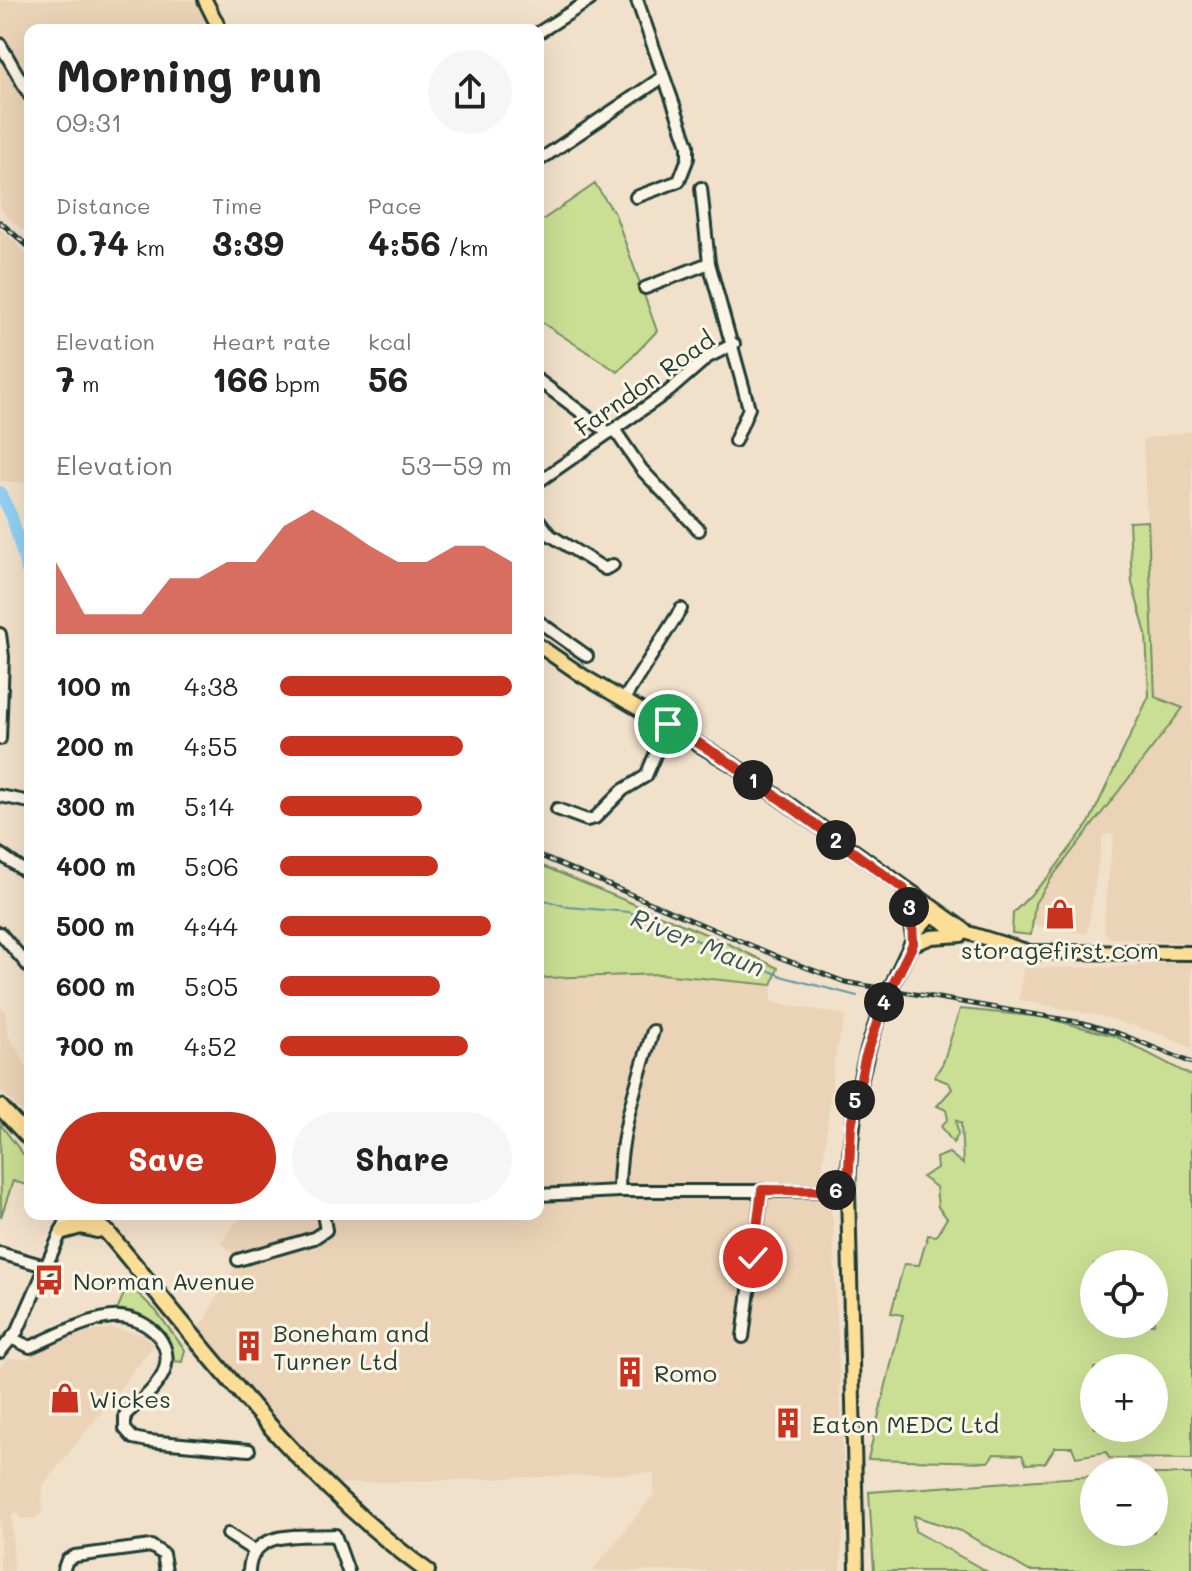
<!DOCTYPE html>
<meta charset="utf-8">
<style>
:root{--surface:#fff;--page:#f6f6f6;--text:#222;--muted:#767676;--accent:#c8321e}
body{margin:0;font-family:Mali,sans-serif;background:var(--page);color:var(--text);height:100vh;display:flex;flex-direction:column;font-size:30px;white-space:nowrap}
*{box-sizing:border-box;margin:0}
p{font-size:26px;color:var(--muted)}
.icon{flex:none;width:44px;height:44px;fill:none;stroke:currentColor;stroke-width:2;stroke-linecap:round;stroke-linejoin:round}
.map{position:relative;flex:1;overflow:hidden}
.drawer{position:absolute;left:24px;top:24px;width:520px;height:1196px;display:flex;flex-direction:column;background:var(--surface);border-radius:16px;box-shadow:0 8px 32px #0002}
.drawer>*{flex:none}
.fabs{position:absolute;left:1080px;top:1250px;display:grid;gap:16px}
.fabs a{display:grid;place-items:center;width:88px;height:88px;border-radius:50%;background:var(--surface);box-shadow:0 8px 32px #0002;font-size:40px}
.pin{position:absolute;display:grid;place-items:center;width:68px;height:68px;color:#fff;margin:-34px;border:4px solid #fff;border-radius:50%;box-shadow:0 2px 8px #0007}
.km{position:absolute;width:40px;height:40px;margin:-20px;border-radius:50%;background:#222;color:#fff;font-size:22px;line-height:40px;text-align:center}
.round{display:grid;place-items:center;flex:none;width:84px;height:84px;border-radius:42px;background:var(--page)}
.summary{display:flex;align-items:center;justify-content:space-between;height:136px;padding:0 32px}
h1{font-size:44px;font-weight:700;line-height:60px}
.figures{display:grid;grid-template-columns:repeat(3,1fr);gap:12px;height:136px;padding:8px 32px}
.figures div{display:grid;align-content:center}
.figures b{font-size:34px;font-weight:700}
.figures small{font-size:22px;font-weight:400}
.figures p{font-size:22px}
.chart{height:224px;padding:16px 32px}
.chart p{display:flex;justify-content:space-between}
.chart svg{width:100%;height:144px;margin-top:8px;fill:var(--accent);opacity:.7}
.primary-button{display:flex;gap:16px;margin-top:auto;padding:16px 32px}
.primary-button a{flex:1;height:92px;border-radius:48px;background:var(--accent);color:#fff;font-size:32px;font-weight:700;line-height:92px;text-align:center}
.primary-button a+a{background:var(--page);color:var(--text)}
ul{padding:0 32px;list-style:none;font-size:26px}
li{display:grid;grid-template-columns:128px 96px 1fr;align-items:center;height:60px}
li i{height:20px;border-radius:10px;background:var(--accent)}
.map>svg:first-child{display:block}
.built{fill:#ebd3b7}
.green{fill:#cadf94;stroke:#748e64;stroke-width:2;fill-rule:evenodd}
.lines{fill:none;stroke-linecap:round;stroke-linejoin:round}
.stream{stroke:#6495a7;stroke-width:2}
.river{stroke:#92d0f3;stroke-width:12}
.minor-casing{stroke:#1f3d34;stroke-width:16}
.major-casing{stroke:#1f3d34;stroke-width:18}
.highway-casing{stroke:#1f3d34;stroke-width:20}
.minor{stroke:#fcf5e5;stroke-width:10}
.major{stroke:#fdde96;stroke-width:12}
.highway{stroke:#fdde96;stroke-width:14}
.rail-casing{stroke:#1f3d34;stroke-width:5}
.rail{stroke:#fcf5e5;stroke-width:2;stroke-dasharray:6;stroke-linecap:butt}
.major-bridge-casing{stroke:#1f3d34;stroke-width:18;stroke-linecap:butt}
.major-bridge{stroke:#fdde96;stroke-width:12}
.route-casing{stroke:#fff;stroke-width:16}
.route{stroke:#c8321e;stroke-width:10}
.labels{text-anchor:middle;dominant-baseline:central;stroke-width:6;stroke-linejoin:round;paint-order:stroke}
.street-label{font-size:24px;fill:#1f3d34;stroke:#fcf5e5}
.poi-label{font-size:24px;fill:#1f3d34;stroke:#fcf5e5;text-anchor:start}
.water-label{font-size:26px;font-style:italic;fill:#365a5a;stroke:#fcf5e5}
</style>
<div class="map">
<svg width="1192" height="1571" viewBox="0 0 1192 1571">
<rect width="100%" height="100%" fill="#f2e1ca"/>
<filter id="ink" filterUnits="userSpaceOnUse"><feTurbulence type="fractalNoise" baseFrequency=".0125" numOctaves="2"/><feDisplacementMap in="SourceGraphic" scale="16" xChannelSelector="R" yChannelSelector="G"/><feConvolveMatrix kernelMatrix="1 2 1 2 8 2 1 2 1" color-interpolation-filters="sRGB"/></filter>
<g filter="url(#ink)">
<path class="built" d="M 0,0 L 195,0 L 212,30 L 30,30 L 30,236 L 0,210 Z
M 0,229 L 30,256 L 30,483 L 0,481 Z
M 1192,431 L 1192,943 L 1110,938 L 1104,930 L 1105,901 L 1114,834 L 1103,835 L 1087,934 L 1032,925 L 1035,903 L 1053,876 L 1182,707 L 1155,697 L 1143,439 Z
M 1192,961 L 1192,1048 L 1163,1035 L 1101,1016 L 1019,1000 L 1023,968 L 1115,967 Z
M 538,974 L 557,979 L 661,974 L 772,985 L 772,1002 L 846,1015 L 835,1057 L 819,1200 L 830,1208 L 833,1221 L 845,1511 L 840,1571 L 592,1571 L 654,1494 L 654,1473 L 333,1484 L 198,1330 L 235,1267 L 232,1253 L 221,1243 L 242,1214 L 538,1214 Z
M 0,1005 L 5,1012 L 8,1035 L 30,1071 L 30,1119 L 0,1090 Z
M 111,1328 L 141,1334 L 154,1345 L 43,1486 L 42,1513 L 35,1518 L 20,1519 L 19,1513 L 12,1514 L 14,1571 L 0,1571 L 0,1367 L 8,1358 L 28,1359 L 32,1352 L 69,1336 Z"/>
<path class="green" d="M 595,184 L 615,214 L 657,331 L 618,372 L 538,320 L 538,223 Z
M 1148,521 L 1155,697 L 1183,708 L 1053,876 L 1035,903 L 1031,935 L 1012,933 L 1013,913 L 1049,876 L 1089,823 L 1149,696 L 1146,634 L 1132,583 L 1129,522 Z
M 538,864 L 727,943 L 778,968 L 772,985 L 661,974 L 546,978 L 538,974 Z
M 960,1009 L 1042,1017 L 1115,1036 L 1192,1076 L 1192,1459 L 1109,1458 L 1106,1452 L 1076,1457 L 1072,1447 L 1055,1447 L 1045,1463 L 1026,1464 L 1022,1455 L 994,1454 L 988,1462 L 868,1459 L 903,1315 L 891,1313 L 904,1264 L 919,1265 L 928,1235 L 936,1236 L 947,1218 L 938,1207 L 936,1187 L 922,1177 L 937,1168 L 936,1158 L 949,1153 L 963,1164 L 961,1123 L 956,1120 L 958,1135 L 953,1143 L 941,1126 L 948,1119 L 946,1110 L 937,1106 L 952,1089 L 949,1083 L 934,1077 L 943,1063 ZM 1094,1264 L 1154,1264 L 1154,1324 L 1094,1324 ZM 1094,1368 L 1154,1368 L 1154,1428 L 1094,1428 Z
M 0,1124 L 30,1163 L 30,1186 L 13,1181 L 1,1217 Z
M 128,1284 L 156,1311 L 185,1350 L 182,1362 L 174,1361 C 165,1330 151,1311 117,1310 Z
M 1154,1474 L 1192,1474 L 1192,1571 L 1029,1571 L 961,1531 L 914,1516 L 915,1531 L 986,1571 L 874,1571 L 869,1492 L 1094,1476 L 1094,1532 L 1154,1532 Z"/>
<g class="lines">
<path class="stream" d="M 538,898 L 568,907 L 629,912 L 784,977 L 857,996"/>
<path class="river" d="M 0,492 L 12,517 L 30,581"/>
<g class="minor-casing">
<path id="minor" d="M 538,33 L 590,0
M 0,44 L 30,96
M 538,161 L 663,77
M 701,188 L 709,263 L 749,408 L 735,441
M 636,197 L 679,181 L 688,158 L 688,145 L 637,0
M 645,288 L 709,263
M 538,380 L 609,433
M 614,429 L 642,470 L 699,530
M 538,482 L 669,391 L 708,357 L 734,344
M 538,519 L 550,535 L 605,569 L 613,565
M 538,621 L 587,656
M 0,634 L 3,657 L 0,739
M 624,699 L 681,609
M 0,796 L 30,802
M 557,809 L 587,820 L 595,818 L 623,790 L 646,776 L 668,724
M 0,854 L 30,875
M 0,933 L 30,968
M 619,1191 C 619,1134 636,1085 653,1031
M 538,1195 L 619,1191 L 848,1191
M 0,1253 L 48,1267
M 238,1260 L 314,1238 L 326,1230 L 323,1214
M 743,1337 L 762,1190
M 13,1339 L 30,1347 C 56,1336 84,1320 112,1317 C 142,1314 178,1341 163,1374 C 155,1390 138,1403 125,1415 L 125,1429 L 133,1438 L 148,1441 L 249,1450
M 0,1352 L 18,1330 L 69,1214
M 228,1534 L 253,1550
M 63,1571 L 67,1560 L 75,1556 L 151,1546 L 163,1554 L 166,1571
M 249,1571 C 251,1528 302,1537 335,1535 L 348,1571"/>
</g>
<g class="major-casing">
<path id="major" d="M 205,0 L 220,30
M 538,645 L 583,676 L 732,764 L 966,931
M 905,891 L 916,904 L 952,928 L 1030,952 L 1192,953
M 906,897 L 913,937
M 913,944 L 932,937 L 961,935
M 898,972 L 919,928 L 935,911
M 857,1571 L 848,1191 C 850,1126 859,1066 883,1005"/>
</g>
<g class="highway-casing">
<path id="highway" d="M 0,1107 L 30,1139
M 83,1214 L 108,1233 C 208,1352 301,1480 427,1571
M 63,1231 L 81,1226 L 97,1230"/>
</g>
<use href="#minor" class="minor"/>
<use href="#major" class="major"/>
<use href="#highway" class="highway"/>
<g class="rail-casing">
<path id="rail" d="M 0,222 L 30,248
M 538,855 L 781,958 L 845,982 L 1084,1023 L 1123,1035 L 1192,1063"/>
</g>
<use href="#rail" class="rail"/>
<g class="major-bridge-casing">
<path id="major-bridge" d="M 883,1005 L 898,972"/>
</g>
<use href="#major-bridge" class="major-bridge"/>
</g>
</g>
<g class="lines" filter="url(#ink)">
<g class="route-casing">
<path id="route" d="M 668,724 L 732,764 L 904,889 L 912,918 L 913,944 L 883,1005 L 865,1059 L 851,1126 L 848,1191 L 762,1190 L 753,1258"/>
</g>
<use href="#route" class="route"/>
</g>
<defs>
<g id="shop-bare" transform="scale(2.4)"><path d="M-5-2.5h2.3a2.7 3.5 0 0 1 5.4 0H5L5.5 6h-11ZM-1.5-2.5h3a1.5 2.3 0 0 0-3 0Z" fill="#c8321e" stroke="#fcf5e5" stroke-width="2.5" paint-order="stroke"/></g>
<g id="bus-bare" transform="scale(2.4)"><path d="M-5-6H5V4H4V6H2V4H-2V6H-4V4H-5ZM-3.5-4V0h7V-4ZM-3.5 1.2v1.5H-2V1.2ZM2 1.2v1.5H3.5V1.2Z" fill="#c8321e" stroke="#fcf5e5" stroke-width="2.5" paint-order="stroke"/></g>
<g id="building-bare" transform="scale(2.4)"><path d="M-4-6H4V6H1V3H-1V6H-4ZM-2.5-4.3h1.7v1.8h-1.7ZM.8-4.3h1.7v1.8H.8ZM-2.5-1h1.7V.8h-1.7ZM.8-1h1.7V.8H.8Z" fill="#c8321e" stroke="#fcf5e5" stroke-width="2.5" paint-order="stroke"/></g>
</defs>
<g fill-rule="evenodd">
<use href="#shop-bare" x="1060" y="914"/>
<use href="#bus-bare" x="49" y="1280"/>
<use href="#building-bare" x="249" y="1346"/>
<use href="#building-bare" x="630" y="1372"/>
<use href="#shop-bare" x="65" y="1398"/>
<use href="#building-bare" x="788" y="1423"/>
</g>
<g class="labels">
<g class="street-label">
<text transform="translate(644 383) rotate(-35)">Farndon Road</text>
</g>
<g class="poi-label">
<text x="1060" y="949" text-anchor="middle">storagefirst.com</text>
<text x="73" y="1280">Norman Avenue</text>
<text x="273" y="1332">Boneham and<tspan x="273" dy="28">Turner Ltd</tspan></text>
<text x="654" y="1372">Romo</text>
<text x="89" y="1398">Wickes</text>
<text x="812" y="1423">Eaton MEDC Ltd</text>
</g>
<g class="water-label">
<text transform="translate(698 942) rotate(22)">River Maun</text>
</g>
</g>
</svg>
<div class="fabs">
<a><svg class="icon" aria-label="locate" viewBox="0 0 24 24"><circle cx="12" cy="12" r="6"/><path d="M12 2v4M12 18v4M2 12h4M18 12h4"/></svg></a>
<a>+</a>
<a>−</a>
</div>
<div class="pin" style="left:668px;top:724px;background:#1e9e55"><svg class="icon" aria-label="arrive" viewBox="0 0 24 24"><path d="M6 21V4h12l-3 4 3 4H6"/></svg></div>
<div class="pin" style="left:753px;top:1258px;background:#d93025"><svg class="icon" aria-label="check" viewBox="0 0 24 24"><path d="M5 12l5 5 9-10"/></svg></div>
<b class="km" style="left:753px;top:780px">1</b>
<b class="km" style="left:836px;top:840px">2</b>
<b class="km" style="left:909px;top:907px">3</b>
<b class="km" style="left:884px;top:1002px">4</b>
<b class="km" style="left:855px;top:1100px">5</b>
<b class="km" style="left:836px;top:1190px">6</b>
<section class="drawer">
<div class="summary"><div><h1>Morning run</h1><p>09:31</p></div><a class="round"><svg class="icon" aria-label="share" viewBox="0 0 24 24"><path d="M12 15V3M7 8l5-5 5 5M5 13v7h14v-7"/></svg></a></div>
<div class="figures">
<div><p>Distance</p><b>0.74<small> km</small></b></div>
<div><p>Time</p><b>3:39</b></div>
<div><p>Pace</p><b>4:56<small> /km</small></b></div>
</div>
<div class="figures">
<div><p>Elevation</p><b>7<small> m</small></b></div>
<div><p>Heart rate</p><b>166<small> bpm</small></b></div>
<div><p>kcal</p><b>56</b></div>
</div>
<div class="chart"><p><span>Elevation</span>53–59 m</p>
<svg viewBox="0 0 160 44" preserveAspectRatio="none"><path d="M0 44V22L10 38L20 38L30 38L40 27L50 27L60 22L70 22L80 11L90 6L100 11L110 17L120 22L130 22L140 17L150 17L160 22V44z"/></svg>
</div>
<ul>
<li><b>100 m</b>4:38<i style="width:100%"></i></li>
<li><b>200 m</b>4:55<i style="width:79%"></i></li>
<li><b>300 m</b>5:14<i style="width:61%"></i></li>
<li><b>400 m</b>5:06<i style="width:68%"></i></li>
<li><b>500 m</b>4:44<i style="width:91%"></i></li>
<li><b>600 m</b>5:05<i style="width:69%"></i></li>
<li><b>700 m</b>4:52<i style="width:81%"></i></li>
</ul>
<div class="primary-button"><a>Save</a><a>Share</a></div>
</section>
</div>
